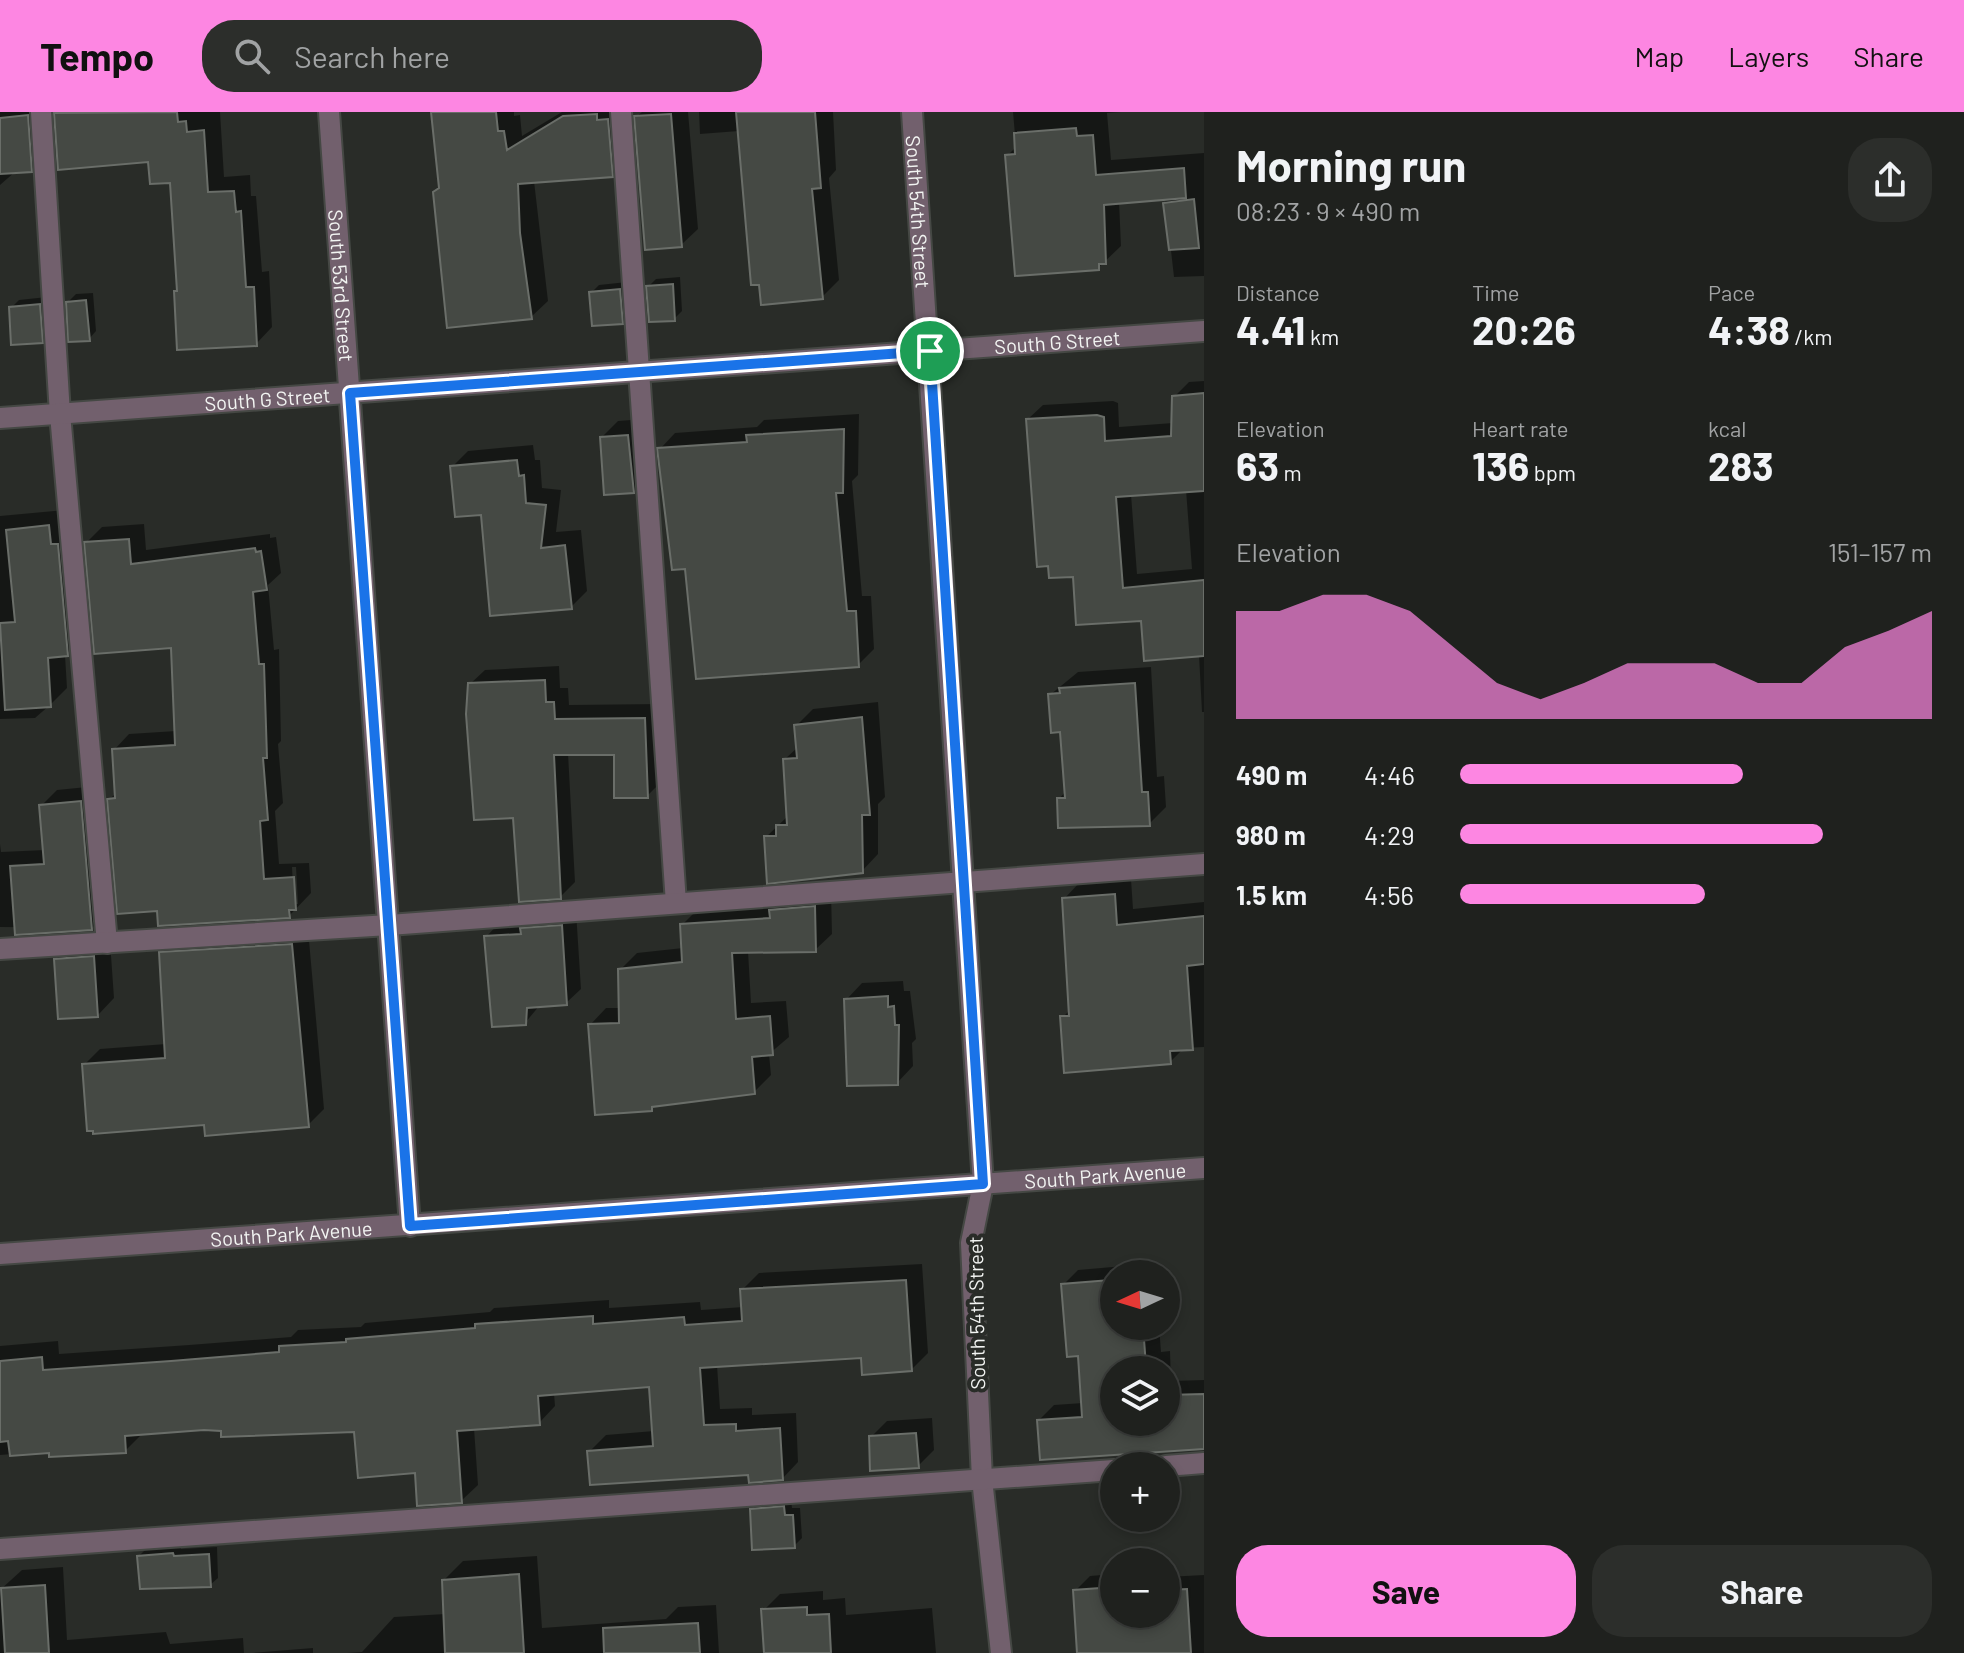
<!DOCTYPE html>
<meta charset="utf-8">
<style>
:root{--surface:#1f211e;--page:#2c2e2b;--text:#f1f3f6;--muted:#a1a3a4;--line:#3c3e3c;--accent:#fd86e2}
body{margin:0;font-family:Barlow,sans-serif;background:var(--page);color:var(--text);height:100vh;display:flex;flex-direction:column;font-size:30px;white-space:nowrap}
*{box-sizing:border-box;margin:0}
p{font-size:26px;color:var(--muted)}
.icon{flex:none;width:44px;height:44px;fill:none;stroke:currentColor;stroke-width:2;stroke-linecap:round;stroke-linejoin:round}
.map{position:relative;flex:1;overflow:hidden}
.details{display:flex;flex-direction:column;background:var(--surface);width:760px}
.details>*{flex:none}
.needle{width:52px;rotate:266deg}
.tools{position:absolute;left:1100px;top:1148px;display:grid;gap:16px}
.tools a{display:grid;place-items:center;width:80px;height:80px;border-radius:50%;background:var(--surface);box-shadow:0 4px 12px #0003,0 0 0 2px var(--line);font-size:40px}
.pin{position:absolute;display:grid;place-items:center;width:68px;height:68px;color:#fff;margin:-34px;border:4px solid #fff;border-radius:50%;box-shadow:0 2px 8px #0007}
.round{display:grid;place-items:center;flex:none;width:84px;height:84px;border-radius:32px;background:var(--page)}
.overview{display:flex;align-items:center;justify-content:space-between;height:136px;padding:0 32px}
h1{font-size:44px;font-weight:700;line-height:60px}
.figures{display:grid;grid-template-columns:repeat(3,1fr);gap:12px;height:136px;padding:8px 32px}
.figures div{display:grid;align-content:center}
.figures b{font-size:40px;font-weight:700}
.figures small{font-size:22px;font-weight:400}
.figures p{font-size:22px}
.chart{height:224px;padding:16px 32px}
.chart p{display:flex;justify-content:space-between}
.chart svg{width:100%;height:144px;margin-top:8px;fill:var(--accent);opacity:.7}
.cta{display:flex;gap:16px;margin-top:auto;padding:16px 32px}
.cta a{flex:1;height:92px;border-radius:32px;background:var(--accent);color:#111;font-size:32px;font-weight:700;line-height:92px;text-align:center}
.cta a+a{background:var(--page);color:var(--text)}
ul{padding:0 32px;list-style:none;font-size:26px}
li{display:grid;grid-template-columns:128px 96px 1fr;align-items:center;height:60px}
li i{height:20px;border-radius:10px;background:var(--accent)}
header{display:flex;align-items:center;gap:48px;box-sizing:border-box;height:112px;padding:0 40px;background:var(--accent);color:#111}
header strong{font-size:38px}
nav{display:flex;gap:44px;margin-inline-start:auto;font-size:28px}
.search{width:560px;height:72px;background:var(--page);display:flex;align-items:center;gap:20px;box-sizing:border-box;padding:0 28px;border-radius:32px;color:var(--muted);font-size:30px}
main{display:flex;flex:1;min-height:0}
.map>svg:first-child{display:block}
.shadow{fill:#0007;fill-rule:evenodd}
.building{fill:#454944;stroke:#6a6e69;stroke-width:2}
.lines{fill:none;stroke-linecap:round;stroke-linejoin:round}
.minor-casing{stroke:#454844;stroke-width:24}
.minor{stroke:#72606d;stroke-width:20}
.route-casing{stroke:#fff;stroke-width:16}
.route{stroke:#1a73e8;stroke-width:10}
.labels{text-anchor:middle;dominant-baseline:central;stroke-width:8;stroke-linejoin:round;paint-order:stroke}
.street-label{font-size:20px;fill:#f2f4f2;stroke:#292c28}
</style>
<header>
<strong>Tempo</strong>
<div class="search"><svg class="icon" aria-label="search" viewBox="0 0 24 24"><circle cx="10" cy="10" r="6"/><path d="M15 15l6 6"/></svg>Search here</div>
<nav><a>Map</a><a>Layers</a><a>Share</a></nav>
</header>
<main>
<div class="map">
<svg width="1204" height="1541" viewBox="0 0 1204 1541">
<rect width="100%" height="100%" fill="#292c28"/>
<path class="shadow" d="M 0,0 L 44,0 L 46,42 L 31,58 L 16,59 L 0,73 Z
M 56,0 L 133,0 L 137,34 L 60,55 Z
M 174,0 L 220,0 L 224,65 L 250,63 L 251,84 L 256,84 L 262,160 L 269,159 L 272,215 L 256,232 L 176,180 L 184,150 Z
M 433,0 L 514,0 L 514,4 L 520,3 L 522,24 L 562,0 L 625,0 L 628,47 L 612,63 L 534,69 L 548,189 L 531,205 L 441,75 Z
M 642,0 L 688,0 L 698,117 L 681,133 L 636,5 Z
M 699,0 L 833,0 L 836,58 L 829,66 L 839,168 L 822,185 L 739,19 L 700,22 Z
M 1013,0 L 1121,0 L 1107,1 L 1111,48 L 1204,41 L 1204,164 L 1174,165 L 1165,86 L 1119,89 L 1121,134 L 1098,156 L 1007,44 L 1016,35 Z
M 680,165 L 682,199 L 674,207 L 648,175 L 656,167 Z
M 627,170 L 630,202 L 622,210 L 591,181 L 599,173 Z
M 93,181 L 96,219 L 89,227 L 68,190 L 76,182 Z
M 47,185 L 50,221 L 42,229 L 11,196 L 19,188 Z
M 1204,269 L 1204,600 L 1202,600 L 1199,543 L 1075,462 L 1028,307 L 1043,293 L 1113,289 L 1118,291 L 1119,315 L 1173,311 L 1174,285 L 1189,270 ZM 1186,378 L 1192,457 L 1137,462 L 1131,382 Z
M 859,302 L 858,363 L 852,369 L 862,484 L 871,484 L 874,537 L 858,553 L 686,455 L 660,337 L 675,321 L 757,315 L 764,308 Z
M 644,307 L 650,363 L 634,379 L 602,325 L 618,309 Z
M 533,333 L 535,348 L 540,348 L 542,376 L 561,378 L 556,420 L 581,418 L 587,479 L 571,495 L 483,401 L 452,355 L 468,339 Z
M 65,398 L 84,526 L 65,543 L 67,576 L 50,593 L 35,606 L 0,607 L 0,404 Z
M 144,412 L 146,438 L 270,422 L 270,426 L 276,425 L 281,461 L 268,473 L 274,538 L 279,537 L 281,629 L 278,632 L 283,691 L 275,699 L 279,752 L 309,751 L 311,781 L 289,804 L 159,797 L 109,688 L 117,680 L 114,638 L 129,622 L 176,619 L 173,534 L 86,431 L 102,415 ZM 292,755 L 296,755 L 298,792 L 294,792 Z
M 559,554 L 560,576 L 568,576 L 569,593 L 659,592 L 662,669 L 647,684 L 616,641 L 568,641 L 575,770 L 560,785 L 515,704 L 470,572 L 485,558 Z
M 1151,555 L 1157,665 L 1164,664 L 1166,695 L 1149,712 L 1059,687 L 1066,679 L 1062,618 L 1050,583 L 1078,560 Z
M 878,590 L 885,685 L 878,692 L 878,742 L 862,759 L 766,725 L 788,704 L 785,647 L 798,635 L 796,614 L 813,597 Z
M 97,674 L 107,801 L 92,816 L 0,815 L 0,732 L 1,740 L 45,738 L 41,694 L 57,678 Z
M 1131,767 L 1133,797 L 1204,790 L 1204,935 L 1184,936 L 1170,950 L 1063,905 L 1071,897 L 1064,787 L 1080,770 Z
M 831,779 L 832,822 L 815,838 L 748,839 L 751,891 L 786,889 L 789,925 L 769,942 L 771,963 L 754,980 L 655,993 L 651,997 L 590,913 L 606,896 L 621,896 L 620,858 L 637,841 L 683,836 L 682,813 L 699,796 Z
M 576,799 L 581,877 L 566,891 L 540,893 L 525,911 L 486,825 L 500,810 Z
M 308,817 L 324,997 L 308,1013 L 206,1011 L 84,953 L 100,937 L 166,932 L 161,841 L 177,825 Z
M 110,829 L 114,886 L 98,903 L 56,847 L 72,831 Z
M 903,869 L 904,879 L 910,879 L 916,927 L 912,931 L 913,954 L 897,971 L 846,888 L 862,871 Z
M 922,1152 L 928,1241 L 912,1257 L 862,1244 L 717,1253 L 720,1297 L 752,1296 L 752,1303 L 796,1301 L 798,1350 L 782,1367 L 589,1340 L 606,1323 L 654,1319 L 651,1273 L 554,1281 L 555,1294 L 539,1311 L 474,1316 L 478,1373 L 461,1389 L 356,1318 L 204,1316 L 142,1322 L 125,1339 L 51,1339 L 0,1343 L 0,1234 L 58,1229 L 59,1242 L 189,1233 L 291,1225 L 298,1218 L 361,1215 L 365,1211 L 490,1200 L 494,1196 L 609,1188 L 609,1196 L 700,1190 L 701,1198 L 743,1195 L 742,1178 L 759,1161 Z
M 1124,1154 L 1125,1162 L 1114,1162 L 1114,1214 L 1159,1214 L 1161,1240 L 1170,1239 L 1171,1269 L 1204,1268 L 1204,1335 L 1039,1308 L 1054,1293 L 1083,1291 L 1080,1242 L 1063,1173 L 1078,1158 ZM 1114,1258 L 1166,1258 L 1166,1310 L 1114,1310 Z
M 932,1306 L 934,1338 L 918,1354 L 871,1325 L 887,1309 Z
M 791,1388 L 792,1396 L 800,1396 L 802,1426 L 794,1434 L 752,1398 L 760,1390 Z
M 181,1434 L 181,1437 L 217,1435 L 218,1466 L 210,1473 L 139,1444 L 147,1436 Z
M 537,1444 L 542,1516 L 666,1507 L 678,1495 L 716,1493 L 719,1541 L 347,1541 L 362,1540 L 394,1505 L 445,1502 L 444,1468 L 463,1449 Z
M 63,1455 L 67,1528 L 166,1520 L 170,1532 L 243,1526 L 244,1541 L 0,1541 L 0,1478 L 22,1458 Z
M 1114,1462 L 1114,1502 L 1166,1502 L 1166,1465 L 1204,1463 L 1204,1541 L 1079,1541 L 1075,1479 L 1090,1464 Z
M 823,1479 L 823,1488 L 845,1486 L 846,1503 L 932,1496 L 936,1541 L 766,1541 L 764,1498 L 780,1482 Z
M 313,1536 L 313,1541 L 252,1541 Z"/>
<path class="building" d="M 177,0 L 178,10 L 186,9 L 187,20 L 204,18 L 208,80 L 234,79 L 236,100 L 241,99 L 246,175 L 254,175 L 257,234 L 177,238 L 174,179 L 177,179 L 170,71 L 150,72 L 148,50 L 58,58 L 54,1 Z
M 431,0 L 496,0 L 498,19 L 504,19 L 507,38 L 563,4 L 597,2 L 597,8 L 608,7 L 613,65 L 518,72 L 520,121 L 532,207 L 447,216 L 433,80 L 439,76 Z
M 736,0 L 815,0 L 821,76 L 812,77 L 823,187 L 761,193 L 759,173 L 751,173 Z
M 671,2 L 682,135 L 645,138 L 634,4 Z
M 28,3 L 32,60 L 0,62 L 0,6 Z
M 1076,16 L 1077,24 L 1093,23 L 1096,63 L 1184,56 L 1186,86 L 1104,93 L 1106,152 L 1099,152 L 1099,158 L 1015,164 L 1005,43 L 1015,42 L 1014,21 Z
M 1194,87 L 1199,136 L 1169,138 L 1163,91 Z
M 673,172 L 675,209 L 649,210 L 646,174 Z
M 620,177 L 623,212 L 592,214 L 589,180 Z
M 86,188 L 90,229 L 68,230 L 66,190 Z
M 40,192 L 43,231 L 11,233 L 9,195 Z
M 1204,281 L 1204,379 L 1116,385 L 1123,476 L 1204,468 L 1204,544 L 1144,549 L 1141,509 L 1076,513 L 1073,465 L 1049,466 L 1048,454 L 1037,455 L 1026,307 L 1097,303 L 1104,305 L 1105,329 L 1171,324 L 1172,284 Z
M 844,317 L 843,381 L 836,381 L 847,499 L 856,499 L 859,555 L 696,567 L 685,457 L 672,458 L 657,336 L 747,330 L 746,323 Z
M 628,323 L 634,381 L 604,383 L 600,325 Z
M 517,348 L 519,364 L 524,363 L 526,391 L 546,393 L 541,436 L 565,433 L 572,497 L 490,504 L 481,403 L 455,405 L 450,354 Z
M 49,413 L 51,432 L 58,432 L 68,544 L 48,546 L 51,595 L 5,598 L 0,511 L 15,510 L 6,418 Z
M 129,427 L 131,452 L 255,436 L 256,440 L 261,439 L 267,478 L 253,480 L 259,552 L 264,552 L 267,646 L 263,646 L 268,708 L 260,709 L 264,767 L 294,765 L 296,798 L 289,798 L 290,806 L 158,814 L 157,799 L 117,802 L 107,687 L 115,686 L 112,637 L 175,633 L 171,536 L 94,542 L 84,430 Z
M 545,568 L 546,590 L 554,590 L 555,607 L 645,606 L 648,686 L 614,686 L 614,643 L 554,643 L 561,787 L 519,790 L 513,706 L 474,708 L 466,602 L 468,571 Z
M 1135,571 L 1142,680 L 1148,680 L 1150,714 L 1058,716 L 1057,686 L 1065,686 L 1060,620 L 1051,621 L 1048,582 L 1060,581 L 1059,576 Z
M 862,605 L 870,703 L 862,703 L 863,761 L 767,772 L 764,724 L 776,724 L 776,713 L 787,713 L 783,647 L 797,646 L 794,613 Z
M 81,689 L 92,818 L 15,823 L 10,754 L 44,752 L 39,693 Z
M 1115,782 L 1117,813 L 1204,804 L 1204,852 L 1187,854 L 1193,938 L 1170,939 L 1171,952 L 1064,961 L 1060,904 L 1069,904 L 1062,786 Z
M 815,794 L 816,840 L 732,841 L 736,907 L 770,904 L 773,943 L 752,945 L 755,982 L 652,995 L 652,999 L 595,1003 L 588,912 L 619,911 L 618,857 L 682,850 L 680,812 L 770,806 L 769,798 Z
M 562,813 L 567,893 L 527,896 L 526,913 L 492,915 L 484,824 L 521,822 L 520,816 Z
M 292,832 L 309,1015 L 205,1024 L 204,1013 L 93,1022 L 93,1019 L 87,1019 L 82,952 L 165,946 L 159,840 Z
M 94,844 L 98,905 L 58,907 L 54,847 Z
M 888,884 L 888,895 L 894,894 L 895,913 L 899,913 L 898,973 L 847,974 L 844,887 Z
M 906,1168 L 912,1259 L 862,1263 L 861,1246 L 700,1256 L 704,1313 L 736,1312 L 736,1319 L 780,1316 L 783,1368 L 749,1371 L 748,1363 L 590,1373 L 587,1339 L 653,1334 L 649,1275 L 538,1284 L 540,1313 L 457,1319 L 462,1391 L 417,1394 L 415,1361 L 358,1366 L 354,1320 L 221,1325 L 221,1319 L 204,1318 L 125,1324 L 126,1341 L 49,1345 L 49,1341 L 10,1344 L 8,1329 L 0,1330 L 0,1249 L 42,1245 L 43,1258 L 171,1249 L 279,1240 L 279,1234 L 346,1230 L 346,1227 L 475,1216 L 475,1212 L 593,1204 L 593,1212 L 684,1205 L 685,1213 L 742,1209 L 740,1177 Z
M 1110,1168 L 1113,1214 L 1143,1214 L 1146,1254 L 1155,1253 L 1155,1258 L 1114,1258 L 1114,1310 L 1166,1310 L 1166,1283 L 1204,1282 L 1204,1337 L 1040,1348 L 1037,1308 L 1082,1305 L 1078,1244 L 1067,1245 L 1061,1172 Z
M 916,1321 L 919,1356 L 870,1359 L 869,1324 Z
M 784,1394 L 785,1403 L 793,1403 L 795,1436 L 752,1438 L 750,1397 Z
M 173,1441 L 174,1444 L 209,1442 L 211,1475 L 140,1477 L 137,1444 Z
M 519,1462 L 524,1541 L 445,1541 L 442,1468 Z
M 45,1473 L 49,1541 L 5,1541 L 1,1476 Z
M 1114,1475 L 1114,1502 L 1166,1502 L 1166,1478 L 1187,1477 L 1191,1541 L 1077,1541 L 1073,1478 Z
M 807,1495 L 807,1503 L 829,1502 L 831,1541 L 764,1541 L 761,1497 Z
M 698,1511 L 700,1541 L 604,1541 L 603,1516 Z"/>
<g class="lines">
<g class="minor-casing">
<g id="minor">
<path d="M 41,0 L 60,302 L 107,831"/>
<path id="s1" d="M 329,0 L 410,1114"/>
<path d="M 621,0 L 676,791"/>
<path id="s2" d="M 912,0 L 983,1072 L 971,1131 L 982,1367 L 1001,1541"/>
<path id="s3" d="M 0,306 L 1204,219"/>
<path d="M 0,837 L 389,813 L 1204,752"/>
<path id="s4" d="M 0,1142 L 1204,1056"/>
<path d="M 1166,1354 L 1204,1351"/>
<path d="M 0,1437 L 1114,1358"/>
</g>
</g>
<use href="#minor" class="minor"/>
</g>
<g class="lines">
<g class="route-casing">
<path id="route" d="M 930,239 L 983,1072 L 410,1114 L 350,281 Z"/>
</g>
<use href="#route" class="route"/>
</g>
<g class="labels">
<g class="street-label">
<text stroke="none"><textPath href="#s2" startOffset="100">South 54th Street</textPath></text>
<text stroke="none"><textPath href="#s1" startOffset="174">South 53rd Street</textPath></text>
<text stroke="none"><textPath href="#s3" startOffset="1060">South G Street</textPath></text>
<text stroke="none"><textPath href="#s3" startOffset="268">South G Street</textPath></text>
<text stroke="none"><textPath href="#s4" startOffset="1108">South Park Avenue</textPath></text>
<text stroke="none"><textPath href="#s4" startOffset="292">South Park Avenue</textPath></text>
<text transform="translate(976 1201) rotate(-91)">South 54th Street</text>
</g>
</g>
</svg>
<div class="tools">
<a><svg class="needle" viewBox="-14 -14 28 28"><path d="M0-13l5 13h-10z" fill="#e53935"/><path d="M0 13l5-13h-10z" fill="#a1a3a4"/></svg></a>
<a><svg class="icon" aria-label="layers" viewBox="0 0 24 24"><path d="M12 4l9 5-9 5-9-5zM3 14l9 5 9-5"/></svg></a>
<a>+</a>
<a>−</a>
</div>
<div class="pin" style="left:930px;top:239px;background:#1e9e55"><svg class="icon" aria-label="arrive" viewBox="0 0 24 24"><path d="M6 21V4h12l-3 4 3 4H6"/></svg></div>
</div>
<section class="details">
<div class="overview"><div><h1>Morning run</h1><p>08:23 · 9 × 490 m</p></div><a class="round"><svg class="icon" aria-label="share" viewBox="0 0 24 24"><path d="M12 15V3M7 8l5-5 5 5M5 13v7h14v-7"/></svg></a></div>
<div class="figures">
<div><p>Distance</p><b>4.41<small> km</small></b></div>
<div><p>Time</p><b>20:26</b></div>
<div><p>Pace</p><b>4:38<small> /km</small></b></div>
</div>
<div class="figures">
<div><p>Elevation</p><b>63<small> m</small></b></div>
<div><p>Heart rate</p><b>136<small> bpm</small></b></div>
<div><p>kcal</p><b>283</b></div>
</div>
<div class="chart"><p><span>Elevation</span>151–157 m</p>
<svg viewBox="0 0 160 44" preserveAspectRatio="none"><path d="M0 44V11L10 11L20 6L30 6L40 11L50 22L60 33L70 38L80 33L90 27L100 27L110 27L120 33L130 33L140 22L150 17L160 11V44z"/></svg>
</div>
<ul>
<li><b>490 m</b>4:46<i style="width:60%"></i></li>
<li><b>980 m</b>4:29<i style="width:77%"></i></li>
<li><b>1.5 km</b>4:56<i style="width:52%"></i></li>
</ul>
<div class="cta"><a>Save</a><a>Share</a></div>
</section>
</main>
